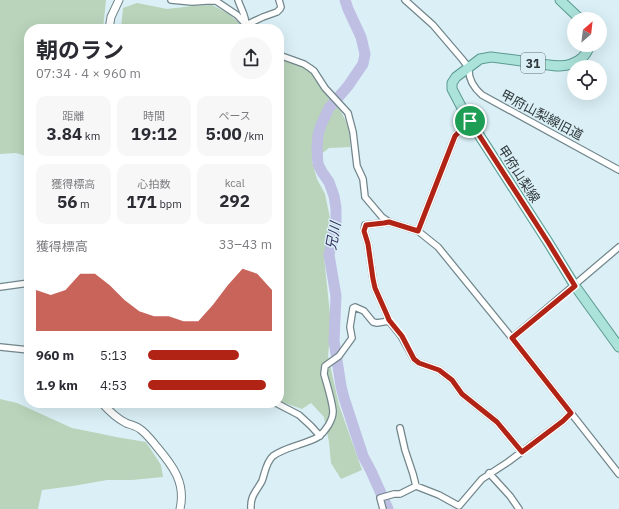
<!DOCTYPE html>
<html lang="ja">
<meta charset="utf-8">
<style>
:root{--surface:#fff;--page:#f7f7f7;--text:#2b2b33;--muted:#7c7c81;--accent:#b12315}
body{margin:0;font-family:"IBM Plex Sans","Noto Sans JP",sans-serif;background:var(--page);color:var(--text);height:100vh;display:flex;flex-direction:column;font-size:15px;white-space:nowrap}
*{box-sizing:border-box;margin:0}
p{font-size:13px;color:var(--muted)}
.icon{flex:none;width:22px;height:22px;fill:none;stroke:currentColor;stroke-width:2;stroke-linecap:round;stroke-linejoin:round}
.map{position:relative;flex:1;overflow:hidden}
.details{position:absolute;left:24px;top:24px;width:260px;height:384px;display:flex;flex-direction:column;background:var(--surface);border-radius:16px;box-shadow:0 4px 16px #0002}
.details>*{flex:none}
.needle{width:26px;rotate:28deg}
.buttons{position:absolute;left:567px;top:12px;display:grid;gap:8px}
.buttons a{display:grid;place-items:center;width:40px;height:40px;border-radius:50%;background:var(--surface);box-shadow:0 4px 16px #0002;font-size:20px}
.pin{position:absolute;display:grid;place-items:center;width:34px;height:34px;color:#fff;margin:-17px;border:2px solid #fff;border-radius:50%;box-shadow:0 1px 4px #0007}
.round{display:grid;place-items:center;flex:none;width:42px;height:42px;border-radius:21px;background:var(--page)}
.overview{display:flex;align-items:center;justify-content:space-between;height:68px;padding:0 12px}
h1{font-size:22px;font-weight:700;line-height:30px}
.metrics{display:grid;grid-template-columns:repeat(3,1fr);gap:6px;height:68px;padding:4px 12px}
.metrics div{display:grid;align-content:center;border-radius:10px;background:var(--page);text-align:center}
.metrics b{font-size:17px;font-weight:700}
.metrics small{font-size:11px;font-weight:400}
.metrics p{font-size:11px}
.chart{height:112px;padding:8px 12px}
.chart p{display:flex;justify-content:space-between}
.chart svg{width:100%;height:72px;margin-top:4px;fill:var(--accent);opacity:.7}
ul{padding:0 12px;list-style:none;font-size:13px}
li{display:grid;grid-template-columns:64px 48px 1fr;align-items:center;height:30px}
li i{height:10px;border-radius:5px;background:var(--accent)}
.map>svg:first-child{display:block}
.green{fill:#b9d4bb}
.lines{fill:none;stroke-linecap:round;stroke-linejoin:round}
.river{stroke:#bfbee3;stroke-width:11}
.minor-casing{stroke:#72868b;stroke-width:8}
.tertiary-casing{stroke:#72868b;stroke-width:9}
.primary-casing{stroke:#5c9a91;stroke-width:11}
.minor{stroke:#fff;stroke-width:5.5}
.tertiary{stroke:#fff;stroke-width:7}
.primary{stroke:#abe2d9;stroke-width:9}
.route-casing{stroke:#fff;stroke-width:8}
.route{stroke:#b12315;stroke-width:5}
.labels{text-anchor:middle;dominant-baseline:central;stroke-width:3;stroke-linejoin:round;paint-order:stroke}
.shield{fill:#daf0f6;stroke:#636f73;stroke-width:1}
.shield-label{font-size:12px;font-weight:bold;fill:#30383b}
.street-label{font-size:13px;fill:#30383b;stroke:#daf0f6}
.water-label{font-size:14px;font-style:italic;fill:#383363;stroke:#daf0f6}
</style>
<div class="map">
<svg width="619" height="509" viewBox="0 0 619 509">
<rect width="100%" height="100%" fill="#daf0f6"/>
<path class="green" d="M 0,0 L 106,0 L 103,29 L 29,29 L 29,157 L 16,153 L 0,154 Z
M 137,3 L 167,9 L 193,6 L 212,5 L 229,14 L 245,29 L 121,29 L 123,8 Z
M 279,56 C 287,59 306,67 312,73 C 314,76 315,80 318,83 C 336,104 351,118 350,147 L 329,148 L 312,161 L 317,179 L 325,194 L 330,218 L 328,238 L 324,257 L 331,324 L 328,356 L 339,405 L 362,470 L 341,479 L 331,463 L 329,442 L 324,417 L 311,403 L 302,409 L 279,401 Z
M 0,399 L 17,403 L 72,428 L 97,433 L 116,437 L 146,442 L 161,465 L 163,477 L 132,480 L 107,480 L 73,486 L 42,490 L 38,509 L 0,509 Z"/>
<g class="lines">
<path class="river" d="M 345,0 L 348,9 L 361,37 L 365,54 L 363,64 L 348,86 L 329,108 L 321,125 L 318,135 L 317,149 L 318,164 L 322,172 L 329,182 L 334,196 L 336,208 L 336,224 L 329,255 L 336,296 L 334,341 L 341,386 L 344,398 L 363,456 L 371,471 L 388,509"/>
<g class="minor-casing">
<path id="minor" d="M 171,0 L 192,2 L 207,1 L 216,1 L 237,15 L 250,29
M 238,0 C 241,9 246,16 246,25
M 405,0 L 433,25 L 462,59 L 469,68 C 468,80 474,88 482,95 L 619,170
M 246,25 L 263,17 L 277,12 L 280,9 L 281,7 L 279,0
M 279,55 L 304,64 L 310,68 L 314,71 L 325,88 L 348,113 L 353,132 L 357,166 L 363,179 L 365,197 L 382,217 L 389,222 L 418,231 L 438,247 L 512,338 L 619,474
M 389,222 L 384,223 L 365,225 L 364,231 L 368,244 L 373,279 L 375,288 L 387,315 L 389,321 L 401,336 L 414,359 L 419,363 L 439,370 L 452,380 L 462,394 L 497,422 L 522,452
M 418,231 L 455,136 L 470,121
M 0,287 L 29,283
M 512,338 L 619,247
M 0,347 L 29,350
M 276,403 L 299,415 L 311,426 L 320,436
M 400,428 L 405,450 L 413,474 L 416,486
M 489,473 L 510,496 L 519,509
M 416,486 L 439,495 L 459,506 L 482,479 L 508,462 L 563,421 L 571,413
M 251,509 C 250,496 256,492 262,481 C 265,473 266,462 273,456 C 281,450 292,447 301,444 C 307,442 313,440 318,437 C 326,431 333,420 333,411 C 332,400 327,385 324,374 L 325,366 L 339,356 L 352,338 L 350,327 L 353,308 L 355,307 L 364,311 L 373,322 L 377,323 L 389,321
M 383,509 L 380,498 L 394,494 L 400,494 L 416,486"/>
</g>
<g class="tertiary-casing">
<path id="tertiary" d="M 109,29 L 111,17 L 119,0
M 102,403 C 109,411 116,418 126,423 C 131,425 136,426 140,429 C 147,434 152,441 157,447 C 173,466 186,483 180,509"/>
</g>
<g class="primary-casing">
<path id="primary" d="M 560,0 L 580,19
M 590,45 C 587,54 581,61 571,64 C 562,68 550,65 541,64 C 524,61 508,59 491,57 L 480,59 L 456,77 L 452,83 L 452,89 L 463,110 L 548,242 L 575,286 L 619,347"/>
</g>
<use href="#minor" class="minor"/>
<use href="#tertiary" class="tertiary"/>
<use href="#primary" class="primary"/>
</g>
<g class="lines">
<g class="route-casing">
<path id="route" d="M 470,121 L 548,242 L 575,286 L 512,338 L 571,413 L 563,421 L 522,452 L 497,422 L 462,394 L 452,380 L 439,370 L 419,363 L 414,359 L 402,336 L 389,320 L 387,315 L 375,288 L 373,279 L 368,244 L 364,231 L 366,225 L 384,223 L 389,222 L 418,231 L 455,136 Z"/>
</g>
<use href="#route" class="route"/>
</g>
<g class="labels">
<rect class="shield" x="521" y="53" width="24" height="20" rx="3"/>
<g class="shield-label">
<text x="533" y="63">31</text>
</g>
<g class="street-label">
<text transform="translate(542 115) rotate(28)">甲府山梨線旧道</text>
<text transform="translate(519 174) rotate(57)">甲府山梨線</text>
</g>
<g class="water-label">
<text transform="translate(333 236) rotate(-80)">兄川</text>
</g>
</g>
</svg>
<div class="buttons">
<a><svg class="needle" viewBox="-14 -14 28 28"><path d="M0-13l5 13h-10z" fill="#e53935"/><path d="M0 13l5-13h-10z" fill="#7c7c81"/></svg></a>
<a><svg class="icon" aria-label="locate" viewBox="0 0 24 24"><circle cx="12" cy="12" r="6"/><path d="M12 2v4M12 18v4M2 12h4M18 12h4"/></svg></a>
</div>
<div class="pin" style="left:470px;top:121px;background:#1e9e55"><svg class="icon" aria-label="arrive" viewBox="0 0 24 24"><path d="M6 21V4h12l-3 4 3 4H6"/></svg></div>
<section class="details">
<div class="overview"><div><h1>朝のラン</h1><p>07:34 · 4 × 960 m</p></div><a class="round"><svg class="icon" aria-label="share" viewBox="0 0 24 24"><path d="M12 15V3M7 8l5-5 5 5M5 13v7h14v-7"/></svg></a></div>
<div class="metrics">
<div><p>距離</p><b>3.84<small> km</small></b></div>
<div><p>時間</p><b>19:12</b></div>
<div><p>ペース</p><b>5:00<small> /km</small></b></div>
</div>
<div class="metrics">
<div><p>獲得標高</p><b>56<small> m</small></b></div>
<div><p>心拍数</p><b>171<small> bpm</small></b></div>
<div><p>kcal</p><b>292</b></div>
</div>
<div class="chart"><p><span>獲得標高</span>33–43 m</p>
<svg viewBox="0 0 160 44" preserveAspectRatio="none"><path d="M0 44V19L10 22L20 19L30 9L40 9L50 16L60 25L70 32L80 35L90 35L100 38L110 38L120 28L130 16L140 6L150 9L160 19V44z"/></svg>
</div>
<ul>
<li><b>960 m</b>5:13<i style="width:73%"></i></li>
<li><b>1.9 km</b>4:53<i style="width:95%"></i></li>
</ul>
</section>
</div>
